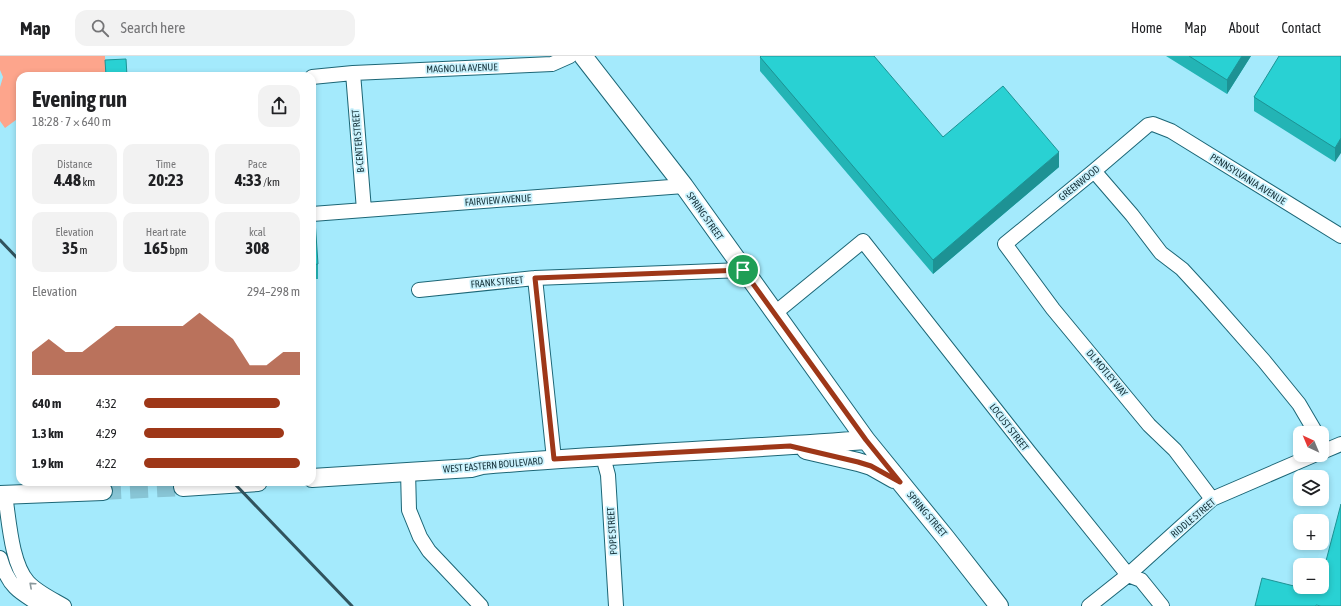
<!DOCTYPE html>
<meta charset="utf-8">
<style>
:root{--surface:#fff;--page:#f2f2f2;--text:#202124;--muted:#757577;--line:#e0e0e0;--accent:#9e3718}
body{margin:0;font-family:"Asap Condensed",sans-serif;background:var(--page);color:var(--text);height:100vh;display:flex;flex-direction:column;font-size:15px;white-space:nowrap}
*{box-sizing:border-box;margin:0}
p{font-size:13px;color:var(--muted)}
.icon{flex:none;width:22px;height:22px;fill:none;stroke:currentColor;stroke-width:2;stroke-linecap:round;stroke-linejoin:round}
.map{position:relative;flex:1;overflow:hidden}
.panel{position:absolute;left:16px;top:16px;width:300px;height:414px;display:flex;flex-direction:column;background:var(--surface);border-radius:12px;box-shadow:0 2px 6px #0003}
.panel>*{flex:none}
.needle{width:26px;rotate:316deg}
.controls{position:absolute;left:1293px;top:370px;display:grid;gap:8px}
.controls a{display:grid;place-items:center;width:36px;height:36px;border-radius:8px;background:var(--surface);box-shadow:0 2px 6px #0003;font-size:20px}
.pin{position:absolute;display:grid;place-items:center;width:34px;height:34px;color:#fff;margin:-17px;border:2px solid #fff;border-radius:50%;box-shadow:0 1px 4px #0007}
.round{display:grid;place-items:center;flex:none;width:42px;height:42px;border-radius:12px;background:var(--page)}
.head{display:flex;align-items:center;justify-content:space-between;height:68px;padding:0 16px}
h1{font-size:22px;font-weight:700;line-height:30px}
.stats{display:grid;grid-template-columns:repeat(3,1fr);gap:6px;height:68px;padding:4px 16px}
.stats div{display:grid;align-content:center;border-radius:10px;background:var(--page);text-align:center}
.stats b{font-size:17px;font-weight:700}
.stats small{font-size:11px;font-weight:400}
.stats p{font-size:11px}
.chart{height:112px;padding:8px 16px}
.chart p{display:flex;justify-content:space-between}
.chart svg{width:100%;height:72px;margin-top:4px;fill:var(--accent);opacity:.7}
ul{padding:0 16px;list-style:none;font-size:13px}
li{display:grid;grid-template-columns:64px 48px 1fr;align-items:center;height:30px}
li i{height:10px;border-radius:5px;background:var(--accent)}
header{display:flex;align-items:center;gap:24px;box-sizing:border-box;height:56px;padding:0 20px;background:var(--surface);border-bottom:1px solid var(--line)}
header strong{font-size:19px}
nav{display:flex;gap:22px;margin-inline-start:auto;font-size:14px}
.search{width:280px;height:36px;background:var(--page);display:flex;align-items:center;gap:10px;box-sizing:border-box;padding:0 14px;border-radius:12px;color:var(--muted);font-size:15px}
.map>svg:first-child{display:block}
.green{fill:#fda58c}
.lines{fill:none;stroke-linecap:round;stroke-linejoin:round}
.major-tunnel{stroke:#88c5d5;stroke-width:18;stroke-dasharray:18 9;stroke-linecap:butt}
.minor-casing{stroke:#1c6676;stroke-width:16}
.major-casing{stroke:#1c6676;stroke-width:20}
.minor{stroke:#fff;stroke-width:14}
.major{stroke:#fff;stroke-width:18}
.rail{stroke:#31545e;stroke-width:3}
.wall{fill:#23b4b5}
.shaded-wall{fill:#1d9294}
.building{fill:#29d1d3;stroke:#1d9294}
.oneway{stroke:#8a989c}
.route-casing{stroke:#fff;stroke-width:8}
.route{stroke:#9e3718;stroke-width:5}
.labels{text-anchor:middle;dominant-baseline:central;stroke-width:3.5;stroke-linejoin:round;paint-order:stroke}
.street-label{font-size:10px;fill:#16323a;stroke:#caf2fd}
</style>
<header>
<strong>Map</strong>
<div class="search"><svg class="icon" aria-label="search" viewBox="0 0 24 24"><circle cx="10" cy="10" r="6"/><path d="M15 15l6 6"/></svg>Search here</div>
<nav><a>Home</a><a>Map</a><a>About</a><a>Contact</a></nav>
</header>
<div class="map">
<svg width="1341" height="550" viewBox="0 0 1341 550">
<rect width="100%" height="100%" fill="#a4eafc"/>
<path class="green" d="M 0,0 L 105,0 L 105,20 L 20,20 L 20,61 L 5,72 L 0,65 L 0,31 L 3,21 L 0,14 Z"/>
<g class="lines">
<path class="major-tunnel" d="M 103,435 L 183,431"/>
<g class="minor-casing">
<path id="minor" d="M 353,17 L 364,154
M 312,21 L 353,17 L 552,8 L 570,0
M 1094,115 L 1132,159 L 1161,197 L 1182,213 L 1205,238 L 1264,305 L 1299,348 L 1316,377
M 312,158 L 684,130
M 535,222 L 554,403
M 419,234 L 535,222 L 743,214
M 775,257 L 863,185 L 1029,396 L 1128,519 L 1141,524 L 1162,550
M 1322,396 L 1341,388
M 606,399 L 605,408 L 608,419 L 616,550
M 408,415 L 409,454 L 420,481 L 429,495 L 481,550
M 5,439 C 9,463 11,507 28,526 C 37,536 52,543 64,550
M 1212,443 L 1175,394 L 1149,369 L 1053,253 L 1005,188 L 1094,115 L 1148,69 L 1153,68 L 1171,75 L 1341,180
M 0,502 C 8,530 18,536 42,550
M 1089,550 L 1128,519 L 1212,443 L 1314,399"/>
</g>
<g class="major-casing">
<path id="major" d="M 583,0 L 684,130 L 866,384 L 945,481 L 999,550
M 806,394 L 858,406 L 871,410 L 894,423
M 312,422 L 471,412 L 482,409 C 610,398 738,394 866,384
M 183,431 L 258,426
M 0,439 L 103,435"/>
</g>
<use href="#minor" class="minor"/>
<use href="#major" class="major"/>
<path class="rail" d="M 0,184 L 20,205
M 233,426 L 352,550"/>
</g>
<path class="wall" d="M 1166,0 L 1251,0 L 1227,38 Z
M 1341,0 L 1335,106 L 1254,55 L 1254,41 Z
M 760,1 L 943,81 L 1059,111 L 933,218 L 760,15 Z
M 312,165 L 318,208 L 318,223 L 312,223 Z"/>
<path class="shaded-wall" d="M 1242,0 L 1251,0 L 1227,38 L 1227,24 Z
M 1341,82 L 1341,97 L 1335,106 L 1335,92 Z
M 1059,96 L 1059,111 L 933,218 L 933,204 Z"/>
<path class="building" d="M 761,0 L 874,0 L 943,81 L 1003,30 L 1059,96 L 933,204 L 760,1 Z
M 1189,0 L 1242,0 L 1227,24 Z
M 1279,0 L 1341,0 L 1341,82 L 1335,92 L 1254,41 Z
M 126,3 L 127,20 L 106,20 L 105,4 Z
M 315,164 L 318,208 L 312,209 L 312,165 Z
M 1341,448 L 1341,550 L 1321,550 L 1316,549 L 1316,550 L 1255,550 L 1262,522 L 1318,536 L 1319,531 L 1322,531 L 1322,520 Z"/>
<defs><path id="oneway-chevron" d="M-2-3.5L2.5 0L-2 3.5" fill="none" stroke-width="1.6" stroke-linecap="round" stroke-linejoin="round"/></defs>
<use class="oneway" href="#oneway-chevron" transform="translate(32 529) rotate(-138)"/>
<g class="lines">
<g class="route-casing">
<path id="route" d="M 743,214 L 866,384 L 900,426 L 871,410 L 858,406 L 790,390 L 554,403 L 535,222 Z"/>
</g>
<use href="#route" class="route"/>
</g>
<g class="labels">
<g class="street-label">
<text transform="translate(462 12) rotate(-2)">MAGNOLIA AVENUE</text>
<text transform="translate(358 85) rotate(-95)">B-CENTER STREET</text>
<text transform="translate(1248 123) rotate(32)">PENNSYLVANIA AVENUE</text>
<text transform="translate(1079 127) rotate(-39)">GREENWOOD</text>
<text transform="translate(498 144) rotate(-4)">FAIRVIEW AVENUE</text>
<text transform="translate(705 160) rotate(55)">SPRING STREET</text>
<text transform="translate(497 226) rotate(-5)">FRANK STREET</text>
<text transform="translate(1107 317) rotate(50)">DL MOTLEY WAY</text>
<text transform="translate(1009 371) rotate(52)">LOCUST STREET</text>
<text transform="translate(493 409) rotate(-5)">WEST EASTERN BOULEVARD</text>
<text transform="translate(927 458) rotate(50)">SPRING STREET</text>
<text transform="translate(1193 462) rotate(-40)">RIDDLE STREET</text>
<text transform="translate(612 475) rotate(-94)">POPE STREET</text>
</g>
</g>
</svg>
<div class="controls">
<a><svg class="needle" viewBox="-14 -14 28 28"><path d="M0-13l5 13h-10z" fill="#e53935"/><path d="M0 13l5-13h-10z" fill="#757577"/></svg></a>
<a><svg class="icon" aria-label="layers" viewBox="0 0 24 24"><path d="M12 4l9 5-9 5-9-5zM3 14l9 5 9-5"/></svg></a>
<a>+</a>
<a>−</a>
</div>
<div class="pin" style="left:743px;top:214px;background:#1e9e55"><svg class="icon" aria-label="arrive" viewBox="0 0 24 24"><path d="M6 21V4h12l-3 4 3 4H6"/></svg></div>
<section class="panel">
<div class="head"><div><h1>Evening run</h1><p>18:28 · 7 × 640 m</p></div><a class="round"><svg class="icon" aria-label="share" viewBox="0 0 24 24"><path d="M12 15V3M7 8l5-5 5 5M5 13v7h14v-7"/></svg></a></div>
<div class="stats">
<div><p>Distance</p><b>4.48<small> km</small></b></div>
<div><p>Time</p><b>20:23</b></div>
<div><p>Pace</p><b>4:33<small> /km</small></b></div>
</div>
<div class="stats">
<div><p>Elevation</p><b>35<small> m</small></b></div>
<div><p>Heart rate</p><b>165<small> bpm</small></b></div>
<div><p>kcal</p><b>308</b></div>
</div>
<div class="chart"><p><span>Elevation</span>294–298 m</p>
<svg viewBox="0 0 160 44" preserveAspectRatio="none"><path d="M0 44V30L10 22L20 30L30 30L40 22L50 14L60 14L70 14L80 14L90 14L100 6L110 14L120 22L130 38L140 38L150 30L160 30V44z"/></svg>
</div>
<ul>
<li><b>640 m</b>4:32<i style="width:87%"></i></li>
<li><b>1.3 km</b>4:29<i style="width:90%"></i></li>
<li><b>1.9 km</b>4:22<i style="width:100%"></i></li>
</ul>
</section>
</div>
